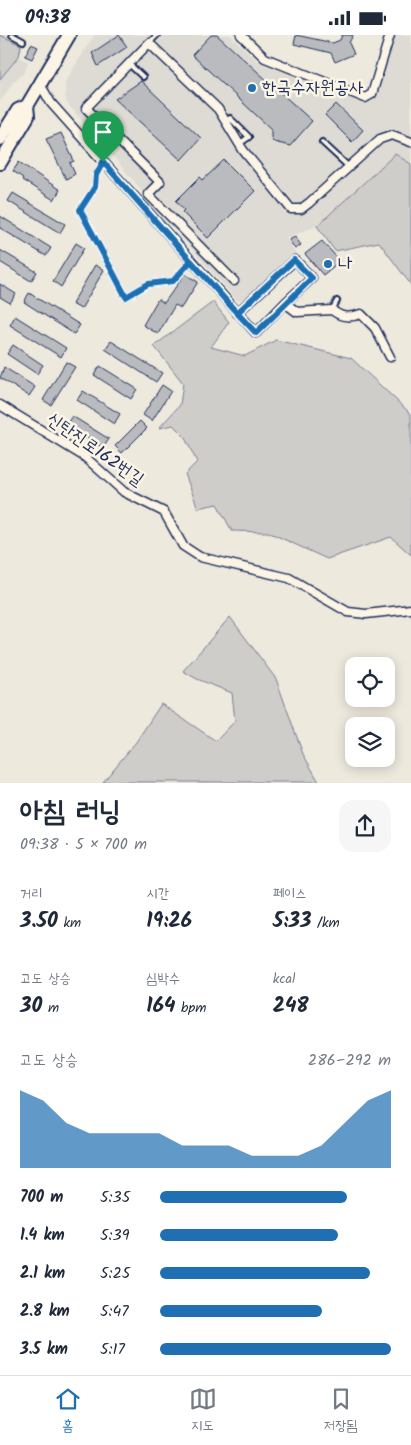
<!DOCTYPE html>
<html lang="ko">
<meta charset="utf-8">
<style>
:root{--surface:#fff;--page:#f6f6f7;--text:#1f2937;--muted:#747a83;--line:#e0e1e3;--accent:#1f6fb2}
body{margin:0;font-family:Kalam,"Poor Story",sans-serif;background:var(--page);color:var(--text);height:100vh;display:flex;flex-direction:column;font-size:19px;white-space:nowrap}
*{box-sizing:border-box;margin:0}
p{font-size:16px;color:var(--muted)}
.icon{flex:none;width:28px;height:28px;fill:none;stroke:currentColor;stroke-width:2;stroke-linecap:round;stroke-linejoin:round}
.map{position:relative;height:748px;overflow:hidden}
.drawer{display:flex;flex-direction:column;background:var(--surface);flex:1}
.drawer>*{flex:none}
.buttons{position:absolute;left:345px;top:622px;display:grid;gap:10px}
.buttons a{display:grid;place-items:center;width:50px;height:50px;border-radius:10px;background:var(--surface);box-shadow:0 2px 12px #0003;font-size:25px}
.pin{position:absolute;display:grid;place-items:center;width:42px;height:42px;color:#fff;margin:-51px -21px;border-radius:50% 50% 50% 0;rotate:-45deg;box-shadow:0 0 5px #0007}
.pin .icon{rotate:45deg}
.round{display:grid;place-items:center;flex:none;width:52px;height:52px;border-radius:15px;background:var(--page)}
.head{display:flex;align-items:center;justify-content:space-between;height:85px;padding:0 20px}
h1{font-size:28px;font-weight:700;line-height:38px}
.stats{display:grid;grid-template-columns:repeat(3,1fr);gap:8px;height:85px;padding:5px 20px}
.stats div{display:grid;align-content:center}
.stats b{font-size:21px;font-weight:700}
.stats small{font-size:14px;font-weight:400}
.stats p{font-size:14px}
.chart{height:140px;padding:10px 20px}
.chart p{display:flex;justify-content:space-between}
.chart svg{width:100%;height:90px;margin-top:5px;fill:var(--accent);opacity:.7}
ul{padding:0 20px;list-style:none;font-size:16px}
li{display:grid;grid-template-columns:80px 60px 1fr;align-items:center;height:38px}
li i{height:12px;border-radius:6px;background:var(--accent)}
.status{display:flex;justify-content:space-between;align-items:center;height:35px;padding:0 25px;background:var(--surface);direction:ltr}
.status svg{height:14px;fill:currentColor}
.dock{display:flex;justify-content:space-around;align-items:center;height:70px;border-top:1px solid var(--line);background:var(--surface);font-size:14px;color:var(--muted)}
.dock a{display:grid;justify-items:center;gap:2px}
.dock .current{color:var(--accent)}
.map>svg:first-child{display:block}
.built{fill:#dedbd4}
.green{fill:#cfcdca;stroke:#757e94}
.building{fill:#babbbe;stroke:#1b2f5e}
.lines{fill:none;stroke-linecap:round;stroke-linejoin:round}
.lane-casing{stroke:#1b2f5e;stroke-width:8}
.street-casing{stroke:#1b2f5e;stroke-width:11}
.primary-casing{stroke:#1b2f5e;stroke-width:16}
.lane{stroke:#fcf5e5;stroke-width:4}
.street{stroke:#fcf5e5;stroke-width:8}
.primary{stroke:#fcf5e5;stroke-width:12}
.route-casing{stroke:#fff;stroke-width:10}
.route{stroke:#1f6fb2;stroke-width:6}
.poi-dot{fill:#1f6fb2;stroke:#fcf5e5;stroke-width:2}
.labels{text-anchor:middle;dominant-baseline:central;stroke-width:5;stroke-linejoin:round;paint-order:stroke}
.poi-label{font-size:18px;fill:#1b2f5e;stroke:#fcf5e5;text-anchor:start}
.street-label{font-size:18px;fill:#1b2f5e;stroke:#fcf5e5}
</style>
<div class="status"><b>09:38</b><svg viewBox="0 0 49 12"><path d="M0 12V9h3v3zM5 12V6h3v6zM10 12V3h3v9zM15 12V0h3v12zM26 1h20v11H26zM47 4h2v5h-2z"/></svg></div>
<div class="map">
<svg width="411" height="748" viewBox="0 0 411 748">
<rect width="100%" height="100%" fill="#eee9dd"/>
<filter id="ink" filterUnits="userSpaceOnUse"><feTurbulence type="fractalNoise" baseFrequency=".02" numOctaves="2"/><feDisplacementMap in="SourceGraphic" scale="10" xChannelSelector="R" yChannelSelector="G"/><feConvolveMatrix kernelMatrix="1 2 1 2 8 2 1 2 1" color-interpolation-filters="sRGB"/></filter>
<g filter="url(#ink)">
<path class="built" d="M 0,0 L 6,0 L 23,9 L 20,22 L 28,27 L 25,37 L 13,47 L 0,67 Z
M 94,0 L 230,0 L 260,28 L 371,68 L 394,0 L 411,0 L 411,129 L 395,119 L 317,191 L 286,203 L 296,219 L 248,266 L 236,265 L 66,67 L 65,47 Z"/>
<path class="green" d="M 0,0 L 21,10 L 19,21 L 0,44 Z
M 395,119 L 411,129 L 411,250 L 379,207 L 335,216 L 317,191 Z
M 213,267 L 229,287 L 211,312 L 245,321 L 276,305 L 351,323 L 411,379 L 411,520 L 391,502 L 327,524 L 268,497 L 232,496 L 217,469 L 198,473 L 185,439 L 197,427 L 184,401 L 173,390 L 159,393 L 180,370 L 183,348 L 154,311 Z
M 230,582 L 276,644 L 303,719 L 319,747 L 103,747 L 136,707 L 161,669 L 216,706 L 235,686 L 232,658 L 197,644 L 183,636 Z"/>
<path class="building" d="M 119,0 L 127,12 L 98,31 L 92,18 Z
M 211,0 L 217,0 L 312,86 L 290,111 L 274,107 L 271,103 L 271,94 L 192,20 Z
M 296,0 L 333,8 L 340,5 L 342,0 L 353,0 L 349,8 L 354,19 L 335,27 L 331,18 L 294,9 Z
M 31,9 L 38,12 L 32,24 L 25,21 Z
M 141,46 L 201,103 L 181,125 L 115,64 Z
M 336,69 L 363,95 L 352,107 L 325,80 Z
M 61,98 L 74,126 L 70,128 L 75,139 L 66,144 L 46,104 Z
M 224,125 L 255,156 L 208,203 L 182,177 L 184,175 L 176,166 L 200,142 L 203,145 Z
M 19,127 L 60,155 L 54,165 L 22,145 L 23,143 L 13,136 Z
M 13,158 L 65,189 L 60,198 L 8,166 Z
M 0,181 L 51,213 L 46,221 L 0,193 Z
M 295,202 L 301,210 L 295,214 L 289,205 Z
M 322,206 L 340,226 L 323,240 L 305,219 Z
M 76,208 L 84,213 L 61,252 L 53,246 Z
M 0,215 L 37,237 L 31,246 L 0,227 Z
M 95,230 L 104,235 L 81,274 L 72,269 Z
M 185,239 L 198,247 L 181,273 L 175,270 L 158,299 L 143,290 L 158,264 L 164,268 Z
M 0,249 L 16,259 L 10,268 L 0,262 Z
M 29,258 L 80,290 L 74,299 L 24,267 Z
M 15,281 L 66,313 L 61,322 L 10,290 Z
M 111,306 L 162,338 L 156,347 L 105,314 Z
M 13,310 L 43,330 L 37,339 L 7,319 Z
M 66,327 L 75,332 L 51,370 L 43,365 Z
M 100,331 L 137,354 L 131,364 L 94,340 Z
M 4,332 L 35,352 L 29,361 L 0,343 Z
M 162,350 L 171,356 L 152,386 L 143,380 Z
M 83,356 L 120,379 L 114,389 L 77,365 Z
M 72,381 L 109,404 L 103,413 L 66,390 Z
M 140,386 L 147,393 L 122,418 L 115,411 Z"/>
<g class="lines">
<g class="lane-casing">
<path id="lane" d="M 12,0 L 23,6
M 149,8 L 157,0
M 129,29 L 143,42
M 226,86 L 230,83 L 249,102 L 239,109
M 322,107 L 349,132
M 103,127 L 96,140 L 95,152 L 80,175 L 126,262 L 148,249 L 173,246 L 191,226
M 332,275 L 337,266"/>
</g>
<g class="street-casing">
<path id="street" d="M 241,0 L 265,23 L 365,63 L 372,59 L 390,0
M 40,49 L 51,68 L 256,298 L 285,268 L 297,277 L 332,275 C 341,283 350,283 361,279 L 375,293 L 390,322
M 234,246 L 148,159 L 160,147 L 86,73 L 149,8 L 218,74 L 243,115 L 291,174 L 301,174 L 309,168 L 380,104 L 392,100 L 411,107
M 237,278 L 295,225 L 312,243 L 285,268
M 0,370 L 85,422 L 124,457 L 164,477 L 183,511 L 200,522 L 289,543 L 348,577 L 366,579 L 411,574"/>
</g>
<g class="primary-casing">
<path id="primary" d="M 0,104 L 18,75 L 27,71 L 69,0
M 0,128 L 28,81 L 27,71"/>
</g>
<use href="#lane" class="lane"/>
<use href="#street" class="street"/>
<use href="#primary" class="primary"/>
</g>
</g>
<g class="lines" filter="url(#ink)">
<g class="route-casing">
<path id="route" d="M 103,127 L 237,278 L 256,298 L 312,243 L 294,225 L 237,278 L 191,226 L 173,246 L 148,249 L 126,262 L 80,175 L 95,152 L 96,140 L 103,127"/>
</g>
<use href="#route" class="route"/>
</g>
<g class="poi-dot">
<circle cx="252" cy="53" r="5"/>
<circle cx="328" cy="229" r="5"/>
</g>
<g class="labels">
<g class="poi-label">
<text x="262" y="53">한국수자원공사</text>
<text x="338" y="229">나</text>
</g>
<g class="street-label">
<text transform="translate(95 415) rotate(35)">신탄진로162번길</text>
</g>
</g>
</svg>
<div class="buttons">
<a><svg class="icon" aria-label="locate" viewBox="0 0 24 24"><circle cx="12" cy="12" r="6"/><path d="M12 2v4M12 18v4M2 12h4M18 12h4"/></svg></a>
<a><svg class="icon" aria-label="layers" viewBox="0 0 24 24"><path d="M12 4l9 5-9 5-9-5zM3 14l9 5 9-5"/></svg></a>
</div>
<div class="pin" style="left:103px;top:127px;background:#1e9e55"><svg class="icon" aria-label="arrive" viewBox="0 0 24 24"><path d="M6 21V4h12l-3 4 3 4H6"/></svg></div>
</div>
<section class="drawer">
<div class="head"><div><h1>아침 러닝</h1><p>09:38 · 5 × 700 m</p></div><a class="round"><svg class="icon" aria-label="share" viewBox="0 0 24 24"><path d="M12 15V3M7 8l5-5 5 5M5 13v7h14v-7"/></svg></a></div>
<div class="stats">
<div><p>거리</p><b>3.50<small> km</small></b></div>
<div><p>시간</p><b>19:26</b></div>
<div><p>페이스</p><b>5:33<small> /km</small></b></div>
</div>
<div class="stats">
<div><p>고도 상승</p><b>30<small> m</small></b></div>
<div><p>심박수</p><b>164<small> bpm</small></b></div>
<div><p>kcal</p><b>248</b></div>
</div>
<div class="chart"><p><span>고도 상승</span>286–292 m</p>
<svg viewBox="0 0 160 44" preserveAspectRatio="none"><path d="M0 44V6L10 11L20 22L30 27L40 27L50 27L60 27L70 33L80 33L90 33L100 38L110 38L120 38L130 33L140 22L150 11L160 6V44z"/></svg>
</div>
<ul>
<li><b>700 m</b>5:35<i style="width:81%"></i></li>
<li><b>1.4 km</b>5:39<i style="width:77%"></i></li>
<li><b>2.1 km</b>5:25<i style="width:91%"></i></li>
<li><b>2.8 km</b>5:47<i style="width:70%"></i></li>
<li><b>3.5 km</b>5:17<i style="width:100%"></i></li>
</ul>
</section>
<nav class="dock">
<a class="current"><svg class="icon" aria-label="home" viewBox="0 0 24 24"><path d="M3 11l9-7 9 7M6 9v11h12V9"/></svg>홈</a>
<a><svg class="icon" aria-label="map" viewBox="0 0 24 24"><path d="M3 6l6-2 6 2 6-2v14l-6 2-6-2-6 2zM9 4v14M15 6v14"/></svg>지도</a>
<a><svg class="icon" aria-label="saved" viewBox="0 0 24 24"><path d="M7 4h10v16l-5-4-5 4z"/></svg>저장됨</a>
</nav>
